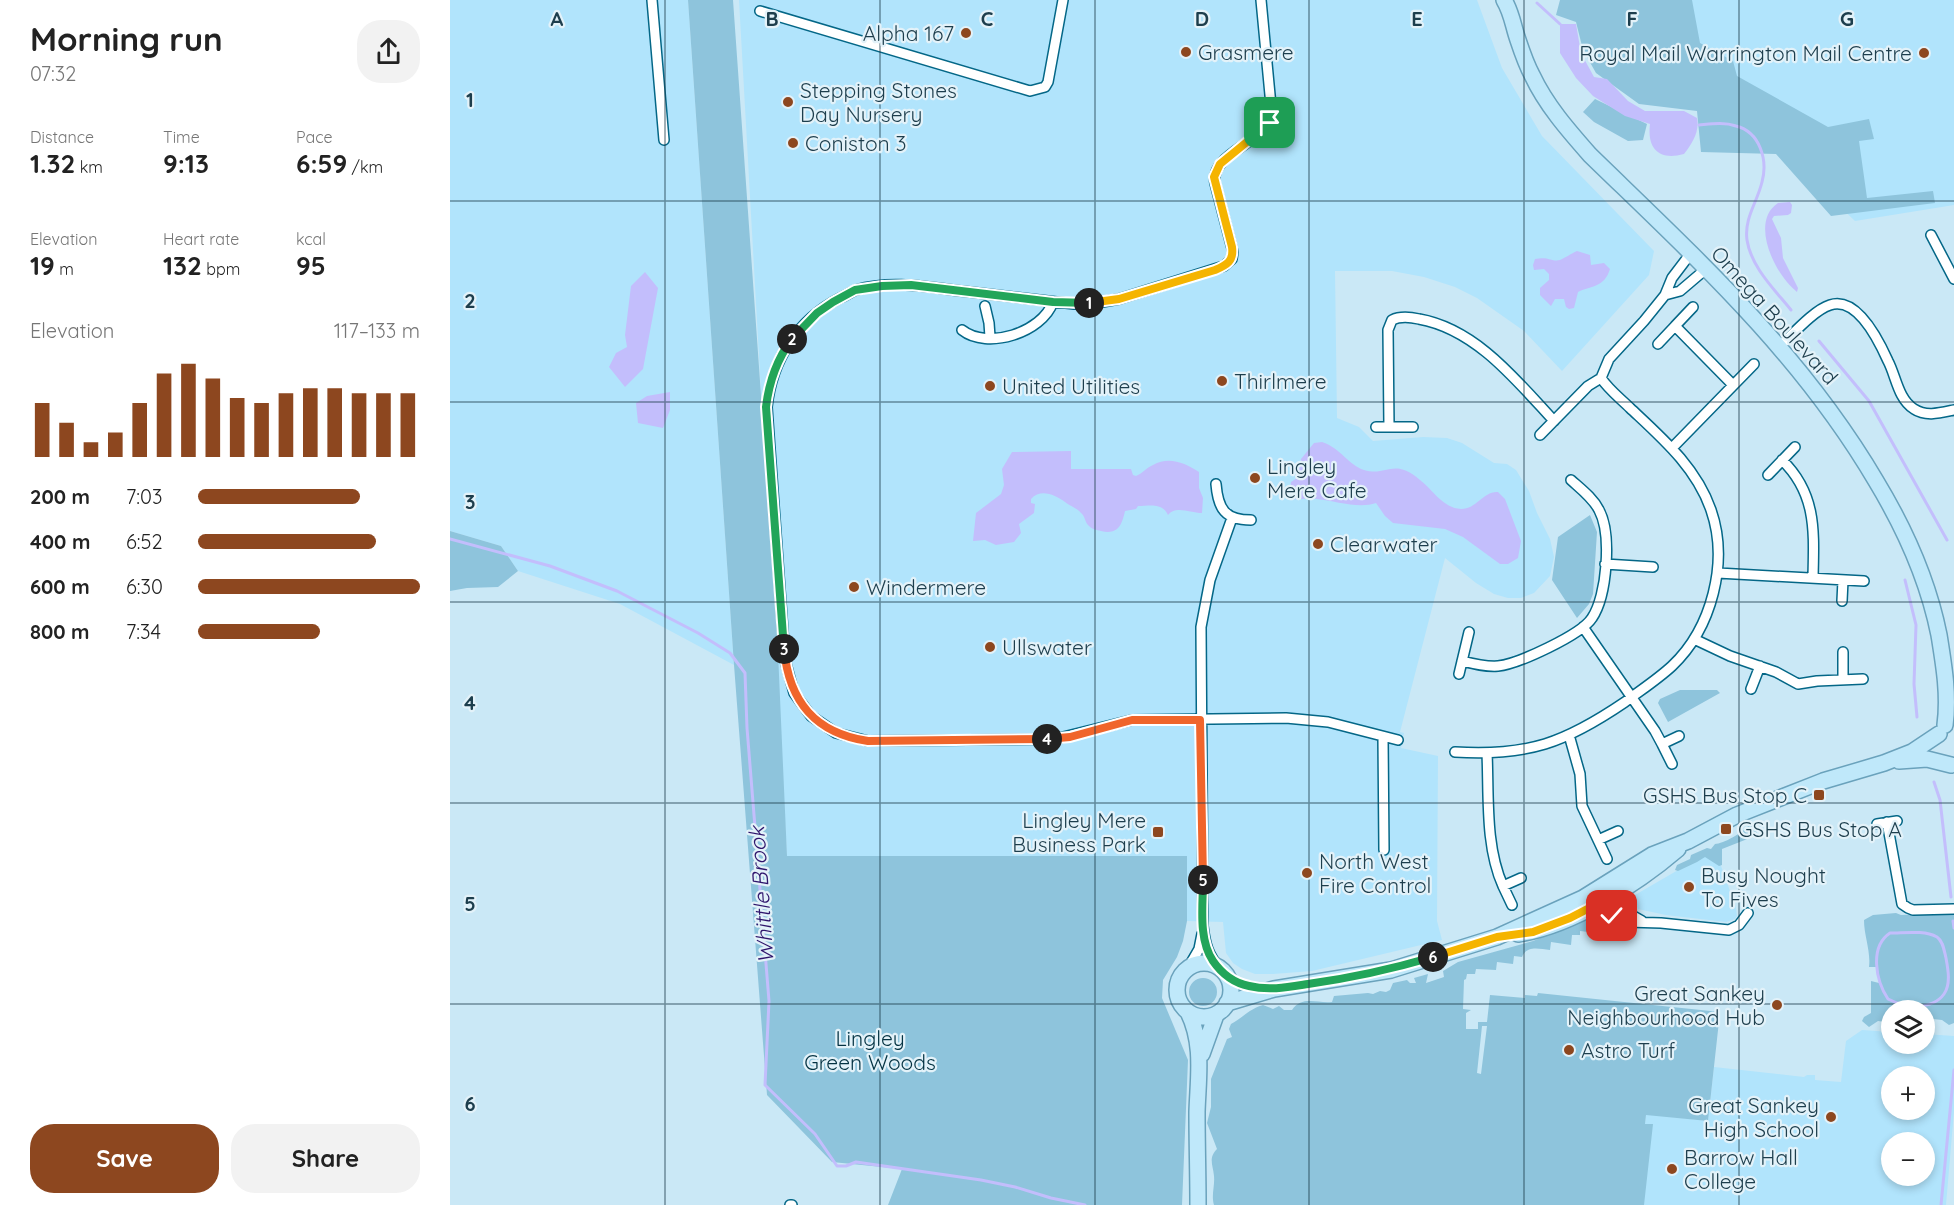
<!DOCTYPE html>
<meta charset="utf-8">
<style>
:root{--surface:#fff;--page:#f2f2f2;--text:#222;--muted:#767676;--accent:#8d471f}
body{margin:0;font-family:Quicksand,sans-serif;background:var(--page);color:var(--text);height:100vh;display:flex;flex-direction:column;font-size:22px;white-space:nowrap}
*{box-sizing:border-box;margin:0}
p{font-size:20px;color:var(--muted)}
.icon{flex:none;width:33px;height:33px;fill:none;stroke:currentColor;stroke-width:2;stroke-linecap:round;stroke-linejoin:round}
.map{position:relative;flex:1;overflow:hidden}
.sheet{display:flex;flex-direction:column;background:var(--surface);width:450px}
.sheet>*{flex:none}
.buttons{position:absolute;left:1431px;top:1000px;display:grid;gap:12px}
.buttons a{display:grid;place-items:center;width:54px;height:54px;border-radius:50%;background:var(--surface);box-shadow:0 3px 9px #0003;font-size:30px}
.pin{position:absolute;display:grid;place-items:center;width:51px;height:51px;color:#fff;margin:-26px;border-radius:12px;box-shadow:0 3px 9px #0006}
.km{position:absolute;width:30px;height:30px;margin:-15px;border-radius:50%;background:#222;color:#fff;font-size:16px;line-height:30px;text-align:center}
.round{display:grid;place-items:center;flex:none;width:63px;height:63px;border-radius:24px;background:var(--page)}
.headline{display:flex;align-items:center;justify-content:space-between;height:102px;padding:0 30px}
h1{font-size:33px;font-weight:700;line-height:45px}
.stats{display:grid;grid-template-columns:repeat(3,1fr);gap:9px;height:102px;padding:6px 30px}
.stats div{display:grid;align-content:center}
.stats b{font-size:26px;font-weight:700}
.stats small{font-size:16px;font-weight:400}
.stats p{font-size:16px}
.chart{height:168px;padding:12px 30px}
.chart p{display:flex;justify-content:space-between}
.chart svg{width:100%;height:108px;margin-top:6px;stroke:var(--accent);stroke-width:6}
.cta{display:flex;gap:12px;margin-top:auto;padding:12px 30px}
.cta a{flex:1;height:69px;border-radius:24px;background:var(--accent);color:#fff;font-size:24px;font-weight:700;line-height:69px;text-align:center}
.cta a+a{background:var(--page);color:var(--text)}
ul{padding:0 30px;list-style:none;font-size:20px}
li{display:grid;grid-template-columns:96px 72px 1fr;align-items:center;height:45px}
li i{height:15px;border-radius:8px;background:var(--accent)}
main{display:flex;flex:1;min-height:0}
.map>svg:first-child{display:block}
.built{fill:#b1e4fc;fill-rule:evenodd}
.green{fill:#8ec4dc;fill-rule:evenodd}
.water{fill:#c3befc}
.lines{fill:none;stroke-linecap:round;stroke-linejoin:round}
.stream{stroke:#c3befc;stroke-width:3}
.street-casing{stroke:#046787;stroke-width:12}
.primary-casing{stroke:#6aa2bc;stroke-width:18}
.street{stroke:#fff;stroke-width:9}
.primary{stroke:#bfe8fa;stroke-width:15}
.split-1-casing{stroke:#fff;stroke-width:12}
.split-2-casing{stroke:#fff;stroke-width:12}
.split-3-casing{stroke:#fff;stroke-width:12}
.split-4-casing{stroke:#fff;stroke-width:12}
.split-5-casing{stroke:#fff;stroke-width:12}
.split-6-casing{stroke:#fff;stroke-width:12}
.split-7-casing{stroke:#fff;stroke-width:12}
.split-1{stroke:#f5b400;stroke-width:8}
.split-2{stroke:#22a559;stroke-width:8}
.split-3{stroke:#22a559;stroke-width:8}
.split-4{stroke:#f0652b;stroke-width:8}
.split-5{stroke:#f0652b;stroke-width:8}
.split-6{stroke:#22a559;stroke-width:8}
.split-7{stroke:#f5b400;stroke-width:8}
.grid{fill:none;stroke:#1d3e4d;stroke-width:1.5;stroke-opacity:0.55}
.poi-dot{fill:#8d471f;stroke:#e3f2f9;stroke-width:2}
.labels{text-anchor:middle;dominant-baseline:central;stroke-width:4.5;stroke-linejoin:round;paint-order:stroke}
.poi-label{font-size:21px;fill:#1d3e4d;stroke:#e3f2f9;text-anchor:start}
.street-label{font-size:21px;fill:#1d3e4d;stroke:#e3f2f9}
.park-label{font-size:21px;fill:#043343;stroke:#e3f2f9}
.water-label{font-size:22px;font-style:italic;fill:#2f156c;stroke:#e3f2f9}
.grid-label{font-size:20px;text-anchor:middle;font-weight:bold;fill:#1d3e4d;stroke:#e3f2f9;stroke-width:4.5;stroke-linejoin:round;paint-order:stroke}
</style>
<main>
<section class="sheet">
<div class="headline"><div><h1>Morning run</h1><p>07:32</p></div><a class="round"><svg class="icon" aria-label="share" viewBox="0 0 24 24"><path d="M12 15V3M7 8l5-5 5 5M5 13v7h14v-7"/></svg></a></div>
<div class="stats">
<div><p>Distance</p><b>1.32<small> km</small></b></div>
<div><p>Time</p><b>9:13</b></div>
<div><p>Pace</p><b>6:59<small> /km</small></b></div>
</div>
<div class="stats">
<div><p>Elevation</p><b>19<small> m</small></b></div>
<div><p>Heart rate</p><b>132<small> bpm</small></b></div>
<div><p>kcal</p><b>95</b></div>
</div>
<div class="chart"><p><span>Elevation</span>117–133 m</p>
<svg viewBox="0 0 160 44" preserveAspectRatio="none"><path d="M5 44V22M15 44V30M25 44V38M35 44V34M45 44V22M55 44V10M65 44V6M75 44V12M85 44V20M95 44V22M105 44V18M115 44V16M125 44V16M135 44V18M145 44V18M155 44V18"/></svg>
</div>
<ul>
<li><b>200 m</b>7:03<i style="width:73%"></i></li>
<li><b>400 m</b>6:52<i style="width:80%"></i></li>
<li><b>600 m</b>6:30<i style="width:100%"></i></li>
<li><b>800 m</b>7:34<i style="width:55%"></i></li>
</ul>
<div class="cta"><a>Save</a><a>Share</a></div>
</section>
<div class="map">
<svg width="1504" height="1205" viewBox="0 0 1504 1205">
<rect width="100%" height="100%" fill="#cae8f6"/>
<path class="built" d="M 0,0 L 238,0 L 284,665 L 170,604 L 68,571 L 51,546 L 0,531 Z
M 289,0 L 1027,0 L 1052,68 L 1092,136 L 1204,251 L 1199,275 L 1112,371 L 1074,331 L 1027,298 L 1005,287 L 974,277 L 942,271 L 885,271 L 887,418 L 909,427 L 923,441 L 973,437 L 997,438 L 1012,443 L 1044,463 L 1057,464 L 1066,470 L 1079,491 L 1087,513 L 1100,539 L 1104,557 L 1100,576 L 1084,593 L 1071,598 L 1058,598 L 1044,594 L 1026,583 L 995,558 L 950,732 L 954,733 L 951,748 L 988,756 L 987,921 L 992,940 L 862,971 L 823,974 L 805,974 L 792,969 L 783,963 L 776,953 L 773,922 L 737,921 L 736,856 L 337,856 Z
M 1228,0 L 1504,0 L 1504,205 L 1405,221 L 1240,63 Z
M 1254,855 L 1270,863 L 1286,908 L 1287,916 L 1285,919 L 1276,922 L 1216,915 L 1188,909 L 1185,895 Z
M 1412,1030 L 1441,1032 L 1442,1044 L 1474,1044 L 1475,1034 L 1504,1036 L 1504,1111 L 1496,1205 L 1012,1205 L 1195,1124 L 1196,1114 L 1258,1121 L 1264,1067 L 1354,1077 L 1357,1075 L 1365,1075 L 1365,1080 L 1391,1082 L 1396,1041 ZM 1442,1077 L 1474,1077 L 1474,1110 L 1442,1110 ZM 1442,1143 L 1474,1143 L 1474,1176 L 1442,1176 Z"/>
<path class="green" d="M 238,0 L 283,0 L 326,607 L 337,856 L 737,856 L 737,921 L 733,941 L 727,957 L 713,980 L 712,998 L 738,1060 L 732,1205 L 438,1205 L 452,1169 L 382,1162 L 317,1095 L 284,665 Z
M 1110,0 L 1242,0 L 1250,43 L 1283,61 L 1287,76 L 1378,127 L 1419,119 L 1424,139 L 1409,141 L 1417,198 L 1483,191 L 1485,203 L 1381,216 L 1326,154 L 1251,152 L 1247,111 L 1189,104 L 1146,73 L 1133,50 L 1126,22 L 1106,15 Z
M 1145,99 L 1197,124 L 1193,140 L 1178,141 L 1144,122 L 1133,112 Z
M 1140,515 L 1147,532 L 1143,594 L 1139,604 L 1127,618 L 1102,580 L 1108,537 Z
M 0,531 L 51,546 L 68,571 L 48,587 L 17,588 L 0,591 Z
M 1230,690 L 1267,690 L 1270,693 L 1218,722 L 1208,703 L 1210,699 Z
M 1303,825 L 1308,828 L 1305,836 L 1272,849 L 1272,865 L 1269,866 L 1255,857 L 1247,862 L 1228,871 L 1225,870 L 1227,865 L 1240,859 L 1241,855 L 1257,848 L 1261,849 L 1265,844 C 1273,844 1294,832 1298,826 Z
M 1446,913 L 1451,915 L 1504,913 L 1504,1023 L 1499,1025 L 1492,1020 L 1483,1019 L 1481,1026 L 1475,1025 L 1474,1011 L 1442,1011 L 1441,1023 L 1428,1021 L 1419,1027 L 1412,1021 L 1414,1017 L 1421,1013 L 1421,981 L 1429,983 L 1427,967 L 1419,967 C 1421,951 1414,936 1414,920 L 1423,915 Z
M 1143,917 L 1150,917 L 1160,925 L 1175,927 L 1174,932 L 1148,929 L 1147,933 L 1130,931 L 1130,935 L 1122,935 L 1121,945 L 1101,942 L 1100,950 C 1089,949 1077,945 1072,957 L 1064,956 L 1063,964 L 1047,962 L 1046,970 L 1026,969 L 1025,974 L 1017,974 L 1016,979 L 1014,980 L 1013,1009 L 1021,1010 L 1016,1013 L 1016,1029 L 1028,1029 L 1028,1022 L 1037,1022 L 1040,995 L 1075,998 L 1075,995 L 1087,996 L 1088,993 L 1270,1012 L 1258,1121 L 1196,1115 L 1195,1124 L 1203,1124 L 1194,1205 L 764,1205 C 761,1195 765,1186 764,1176 C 763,1165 758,1158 767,1149 L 757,1123 L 761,1107 L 761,1079 L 777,1039 L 782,1037 L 779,1029 L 781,1024 C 793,1018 797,1010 813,1005 L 823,1009 L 829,1006 L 834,1010 L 842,1010 C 852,995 868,1004 882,1002 L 884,996 L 918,993 L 923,994 L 930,991 L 936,992 L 940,990 L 943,983 L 957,980 L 960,983 L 966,983 L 964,978 L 978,974 L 976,983 L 994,977 L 993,971 L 1008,962 L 1083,941 ZM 1032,1026 L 1037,1026 L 1031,1074 L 1027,1073 Z
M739 992a14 14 0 1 1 28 0a14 14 0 1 1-28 0Z"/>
<path class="water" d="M 1110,24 L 1126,24 L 1131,53 L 1144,77 L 1157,79 L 1178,101 L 1195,111 L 1234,111 L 1247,118 C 1250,131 1242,144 1234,154 C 1208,161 1197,148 1200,124 L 1175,116 L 1143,96 L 1126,78 L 1110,53 Z
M 1340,202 L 1342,205 L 1341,213 L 1338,215 L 1324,216 L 1322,219 L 1331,238 L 1333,258 L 1348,288 L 1347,292 C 1325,275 1299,222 1328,203 Z
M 1127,251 L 1140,255 L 1141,265 L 1154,263 L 1160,269 C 1154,288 1142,285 1128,292 L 1124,308 L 1119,309 L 1116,307 L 1114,299 L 1105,299 L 1101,306 L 1090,295 L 1090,288 L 1099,280 L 1099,274 L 1094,269 L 1084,270 L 1083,265 L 1085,259 C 1098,256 1102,262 1110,260 C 1115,258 1122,253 1127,251 Z
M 195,272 L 208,288 L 193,369 L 175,387 L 159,367 L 166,353 L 177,347 L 175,335 L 181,286 Z
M 220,392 L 220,410 L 213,428 L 188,423 L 186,403 L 197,396 Z
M 872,442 C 891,448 898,465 914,470 C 937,477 943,457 970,480 C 983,490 993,508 1011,509 C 1027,509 1033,491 1048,492 L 1055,499 L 1071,541 L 1068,558 L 1058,564 L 1050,564 L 1013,537 L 995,529 L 943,523 L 935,516 L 926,503 C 909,509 885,501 867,499 C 859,497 851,500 843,499 L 840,490 L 841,482 L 847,478 L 851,459 L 864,443 Z
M 621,451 L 621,469 L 681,469 L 683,475 L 686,476 C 693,473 696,468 703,465 C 719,456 735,463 749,472 L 749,488 L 753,498 L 752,513 C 740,513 726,505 718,515 C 712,502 699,506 688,506 L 686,509 L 675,511 C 672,525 668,535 651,531 C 647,530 641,529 638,525 C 635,522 635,516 631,513 C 627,508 620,506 615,502 C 605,495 591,488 581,499 L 581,503 L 585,504 L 584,513 L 569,524 L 571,533 L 564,542 L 546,545 L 535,540 L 523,541 L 526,513 L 551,494 L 554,485 L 552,469 L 562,452 Z"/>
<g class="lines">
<path class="stream" d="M 1087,3 L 1110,24
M 1249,125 C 1261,124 1274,122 1286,126 C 1310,132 1318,160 1312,182 C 1307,203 1294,218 1297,240 C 1301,267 1325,290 1341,310
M 1369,341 L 1419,401 L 1497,540
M 0,539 L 100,566 L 167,591 L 248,633 L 280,653 L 295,673 L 297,728 L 319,1001 L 315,1085 L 365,1134 L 387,1166 L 396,1166 L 406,1162 L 531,1180 L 565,1187 L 601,1198 L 635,1205
M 1455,580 L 1466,625 L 1464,684 L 1467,717
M 1484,782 L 1490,800 L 1501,897
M 1503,921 L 1504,928
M 1440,933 C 1455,933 1474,930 1487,937 C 1493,941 1494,950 1496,958 C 1498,969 1501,984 1494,994 C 1482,1011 1453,1007 1438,999 C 1426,981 1419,947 1440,933 Z
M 1491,1205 L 1504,1070"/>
<g class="street-casing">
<path id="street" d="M 202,0 L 214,140
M 811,0 L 822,116 C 813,143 760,154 765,183 L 783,252 L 782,259 L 774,266 L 669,299 L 647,303 L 624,304 C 589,300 554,296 520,292 C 482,288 443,279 406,290 C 401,292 395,296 390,298 C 347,320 322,360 317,407 L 335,660 L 344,693 L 361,716 L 386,733 L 418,741 L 605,739 L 682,720 L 836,718 L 878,722 L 948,740
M 310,11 L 580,91 L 595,87 L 598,82 L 613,0
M 1481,235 L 1504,279
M 1215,295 L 1230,291 L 1257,268
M 535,306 L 539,323 L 540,337
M 1243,307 L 1225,326 L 1282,384
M 512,330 C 537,350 592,333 603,302
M 1208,344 L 1225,326
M 1330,346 C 1343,334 1364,310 1380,305 C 1407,296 1429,341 1438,361 C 1446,376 1448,399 1464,409 C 1476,417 1490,413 1504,410
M 926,427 L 963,427
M 939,427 L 938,330 L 942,320 C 950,316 960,317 969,319 C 1026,329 1067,381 1104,421
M 1090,435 L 1138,386 L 1151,378
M 1222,448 L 1304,364
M 1332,460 C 1367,494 1364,532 1363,577
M 1318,475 L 1345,447
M 766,484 C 768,509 775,520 801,520
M 1155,564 L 1203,567
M 1268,573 L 1414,581
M 1392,601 L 1393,580
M 1133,627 L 1205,731 L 1212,744 L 1229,736
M 1244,639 L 1280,656 L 1326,672 L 1348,684 L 1367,681 L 1413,679
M 1012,661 C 1024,664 1036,667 1048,666 C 1068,664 1131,635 1142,618 C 1157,596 1162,534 1149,510 C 1143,498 1131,489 1121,480
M 1009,674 L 1019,632
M 1393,679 L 1393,652
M 1301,689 L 1310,666
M 1119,735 L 1130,774 L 1132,806 L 1157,859
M 933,737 L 934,850
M 1212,744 L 1222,764
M 1005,752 C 1035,754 1065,753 1095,744 C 1124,735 1150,719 1175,702 C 1191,690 1208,679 1222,666 C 1262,628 1279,562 1261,510 C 1246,467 1212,438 1180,408 C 1170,398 1159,390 1151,378 L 1159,359 L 1194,321 L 1215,295 L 1222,278 L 1241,253
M 1037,753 C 1039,796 1035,846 1053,886
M 1437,822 L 1452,904 L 1458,908 L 1463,910 L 1504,909
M 1427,824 L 1447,821
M 1148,840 L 1168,831
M 1162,891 L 1178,913 L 1192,921
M 1150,900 L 1163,916 L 1177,922 L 1211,923 L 1279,930 L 1289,925 L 1298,913
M 1062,905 L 1053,886 L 1071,878
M 738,968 L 749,949 L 752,934
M 770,968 C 758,956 755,943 753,926 L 751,627 L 760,580 L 782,518
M 340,1205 L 342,1205"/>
</g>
<g class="primary-casing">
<path id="primary" d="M 1054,0 C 1062,13 1063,26 1068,40 C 1072,52 1076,64 1082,75 C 1096,105 1118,130 1140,155 C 1246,258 1350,352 1426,481 C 1455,529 1478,580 1489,635 C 1494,666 1499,695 1495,725
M 1449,761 L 1477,759 L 1501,765
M 1068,934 C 1122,926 1187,884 1228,849
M727 990a27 27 0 1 1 54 0a27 27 0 1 1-54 0Z
M 777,1003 L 824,989 L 941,970 L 1047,937 L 1133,898 L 1202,855 L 1238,841 L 1287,815 L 1373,781 L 1434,763 L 1462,752 L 1489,734
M 738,1012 C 754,1044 748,1078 747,1112 C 747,1143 748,1174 748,1205
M 752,1054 L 766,1015"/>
</g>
<use href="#street" class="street"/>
<use href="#primary" class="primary"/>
</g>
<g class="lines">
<g class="split-1-casing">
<path id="split-1" d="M 639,303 L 669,299 L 765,270 C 777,265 784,261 782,247 L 764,177 L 770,164 L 820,123"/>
</g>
<g class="split-2-casing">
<path id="split-2" d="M 342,339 L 367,313 L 383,302 L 405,290 L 432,286 L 461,285 L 603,302 L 639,303"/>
</g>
<g class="split-3-casing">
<path id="split-3" d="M 334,649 L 316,407 C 319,382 327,359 342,339"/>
</g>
<g class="split-4-casing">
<path id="split-4" d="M 334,649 C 339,702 365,733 418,741 L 597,739"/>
</g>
<g class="split-5-casing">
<path id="split-5" d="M 597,739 L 620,737 L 682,720 L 750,720 L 753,880"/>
</g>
<g class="split-6-casing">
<path id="split-6" d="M 753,880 C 753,905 748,939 763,961 C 772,974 784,983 799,986 C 819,991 839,987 858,984 C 901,978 942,969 983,957"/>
</g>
<g class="split-7-casing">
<path id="split-7" d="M 983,957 L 1047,937 L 1083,932 L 1120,918 L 1151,902 L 1162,916"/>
</g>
<use href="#split-1" class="split-1"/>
<use href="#split-2" class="split-2"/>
<use href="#split-3" class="split-3"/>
<use href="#split-4" class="split-4"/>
<use href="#split-5" class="split-5"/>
<use href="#split-6" class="split-6"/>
<use href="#split-7" class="split-7"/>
</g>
<path class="grid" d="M 215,0 L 215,1205M 430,0 L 430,1205M 645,0 L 645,1205M 859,0 L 859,1205M 1074,0 L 1074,1205M 1289,0 L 1289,1205M 0,201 L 1504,201M 0,402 L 1504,402M 0,602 L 1504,602M 0,803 L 1504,803M 0,1004 L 1504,1004"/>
<g class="poi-dot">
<circle cx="516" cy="33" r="6"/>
<circle cx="736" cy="52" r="6"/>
<circle cx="1474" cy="53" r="6"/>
<circle cx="338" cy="102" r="6"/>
<circle cx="343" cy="143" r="6"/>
<circle cx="772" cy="381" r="6"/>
<circle cx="540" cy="386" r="6"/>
<circle cx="805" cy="478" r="6"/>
<circle cx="868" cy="544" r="6"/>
<circle cx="404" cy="587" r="6"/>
<circle cx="540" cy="647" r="6"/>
<rect x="1363" y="789" width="12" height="12" rx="3"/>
<rect x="1270" y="823" width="12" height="12" rx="3"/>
<rect x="702" y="826" width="12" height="12" rx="3"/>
<circle cx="857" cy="873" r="6"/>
<circle cx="1239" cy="887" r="6"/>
<circle cx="1327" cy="1005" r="6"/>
<circle cx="1119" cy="1050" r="6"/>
<circle cx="1381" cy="1117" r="6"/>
<circle cx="1222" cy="1169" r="6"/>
</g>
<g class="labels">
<g class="poi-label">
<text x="504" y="33" text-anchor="end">Alpha 167</text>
<text x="748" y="52">Grasmere</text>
<text x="1462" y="53" text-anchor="end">Royal Mail Warrington Mail Centre</text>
<text x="350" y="90">Stepping Stones<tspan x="350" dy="24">Day Nursery</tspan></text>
<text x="355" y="143">Coniston 3</text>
<text x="784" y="381">Thirlmere</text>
<text x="552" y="386">United Utilities</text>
<text x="817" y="466">Lingley<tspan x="817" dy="24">Mere Cafe</tspan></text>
<text x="880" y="544">Clearwater</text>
<text x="416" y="587">Windermere</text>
<text x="552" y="647">Ullswater</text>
<text x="1357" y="795" text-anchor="end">GSHS Bus Stop C</text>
<text x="696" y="820" text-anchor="end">Lingley Mere<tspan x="696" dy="24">Business Park</tspan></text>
<text x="1288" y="829">GSHS Bus Stop A</text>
<text x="869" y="861">North West<tspan x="869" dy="24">Fire Control</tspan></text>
<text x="1251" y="875">Busy Nought<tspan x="1251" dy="24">To Fives</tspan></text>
<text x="1315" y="993" text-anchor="end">Great Sankey<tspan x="1315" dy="24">Neighbourhood Hub</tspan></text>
<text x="1131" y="1050">Astro Turf</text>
<text x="1369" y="1105" text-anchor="end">Great Sankey<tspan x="1369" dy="24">High School</tspan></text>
<text x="1234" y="1157">Barrow Hall<tspan x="1234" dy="24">College</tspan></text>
</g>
<g class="street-label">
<text transform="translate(1325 315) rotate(48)">Omega Boulevard</text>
</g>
<g class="park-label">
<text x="420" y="1038">Lingley<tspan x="420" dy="24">Green Woods</tspan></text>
</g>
<g class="water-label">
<text transform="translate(311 895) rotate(-94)">Whittle Brook</text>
</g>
</g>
<g class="grid-label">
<text x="107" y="26">A</text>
<text x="322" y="26">B</text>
<text x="537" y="26">C</text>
<text x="752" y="26">D</text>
<text x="967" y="26">E</text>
<text x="1182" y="26">F</text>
<text x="1397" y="26">G</text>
<text x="20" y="107">1</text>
<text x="20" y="308">2</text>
<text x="20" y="509">3</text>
<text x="20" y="710">4</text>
<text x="20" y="911">5</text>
<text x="20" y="1111">6</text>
</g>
</svg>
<div class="buttons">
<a><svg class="icon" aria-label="layers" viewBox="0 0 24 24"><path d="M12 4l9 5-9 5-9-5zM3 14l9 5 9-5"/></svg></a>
<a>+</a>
<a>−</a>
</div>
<div class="pin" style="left:820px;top:123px;background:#1e9e55"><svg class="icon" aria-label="arrive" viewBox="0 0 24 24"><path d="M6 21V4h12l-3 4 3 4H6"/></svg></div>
<div class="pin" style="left:1162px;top:916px;background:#d93025"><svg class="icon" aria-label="check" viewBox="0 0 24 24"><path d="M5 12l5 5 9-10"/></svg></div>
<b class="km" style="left:639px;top:303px">1</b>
<b class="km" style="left:342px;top:339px">2</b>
<b class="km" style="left:334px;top:649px">3</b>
<b class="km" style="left:597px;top:739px">4</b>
<b class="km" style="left:753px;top:880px">5</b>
<b class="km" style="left:983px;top:957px">6</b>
</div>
</main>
